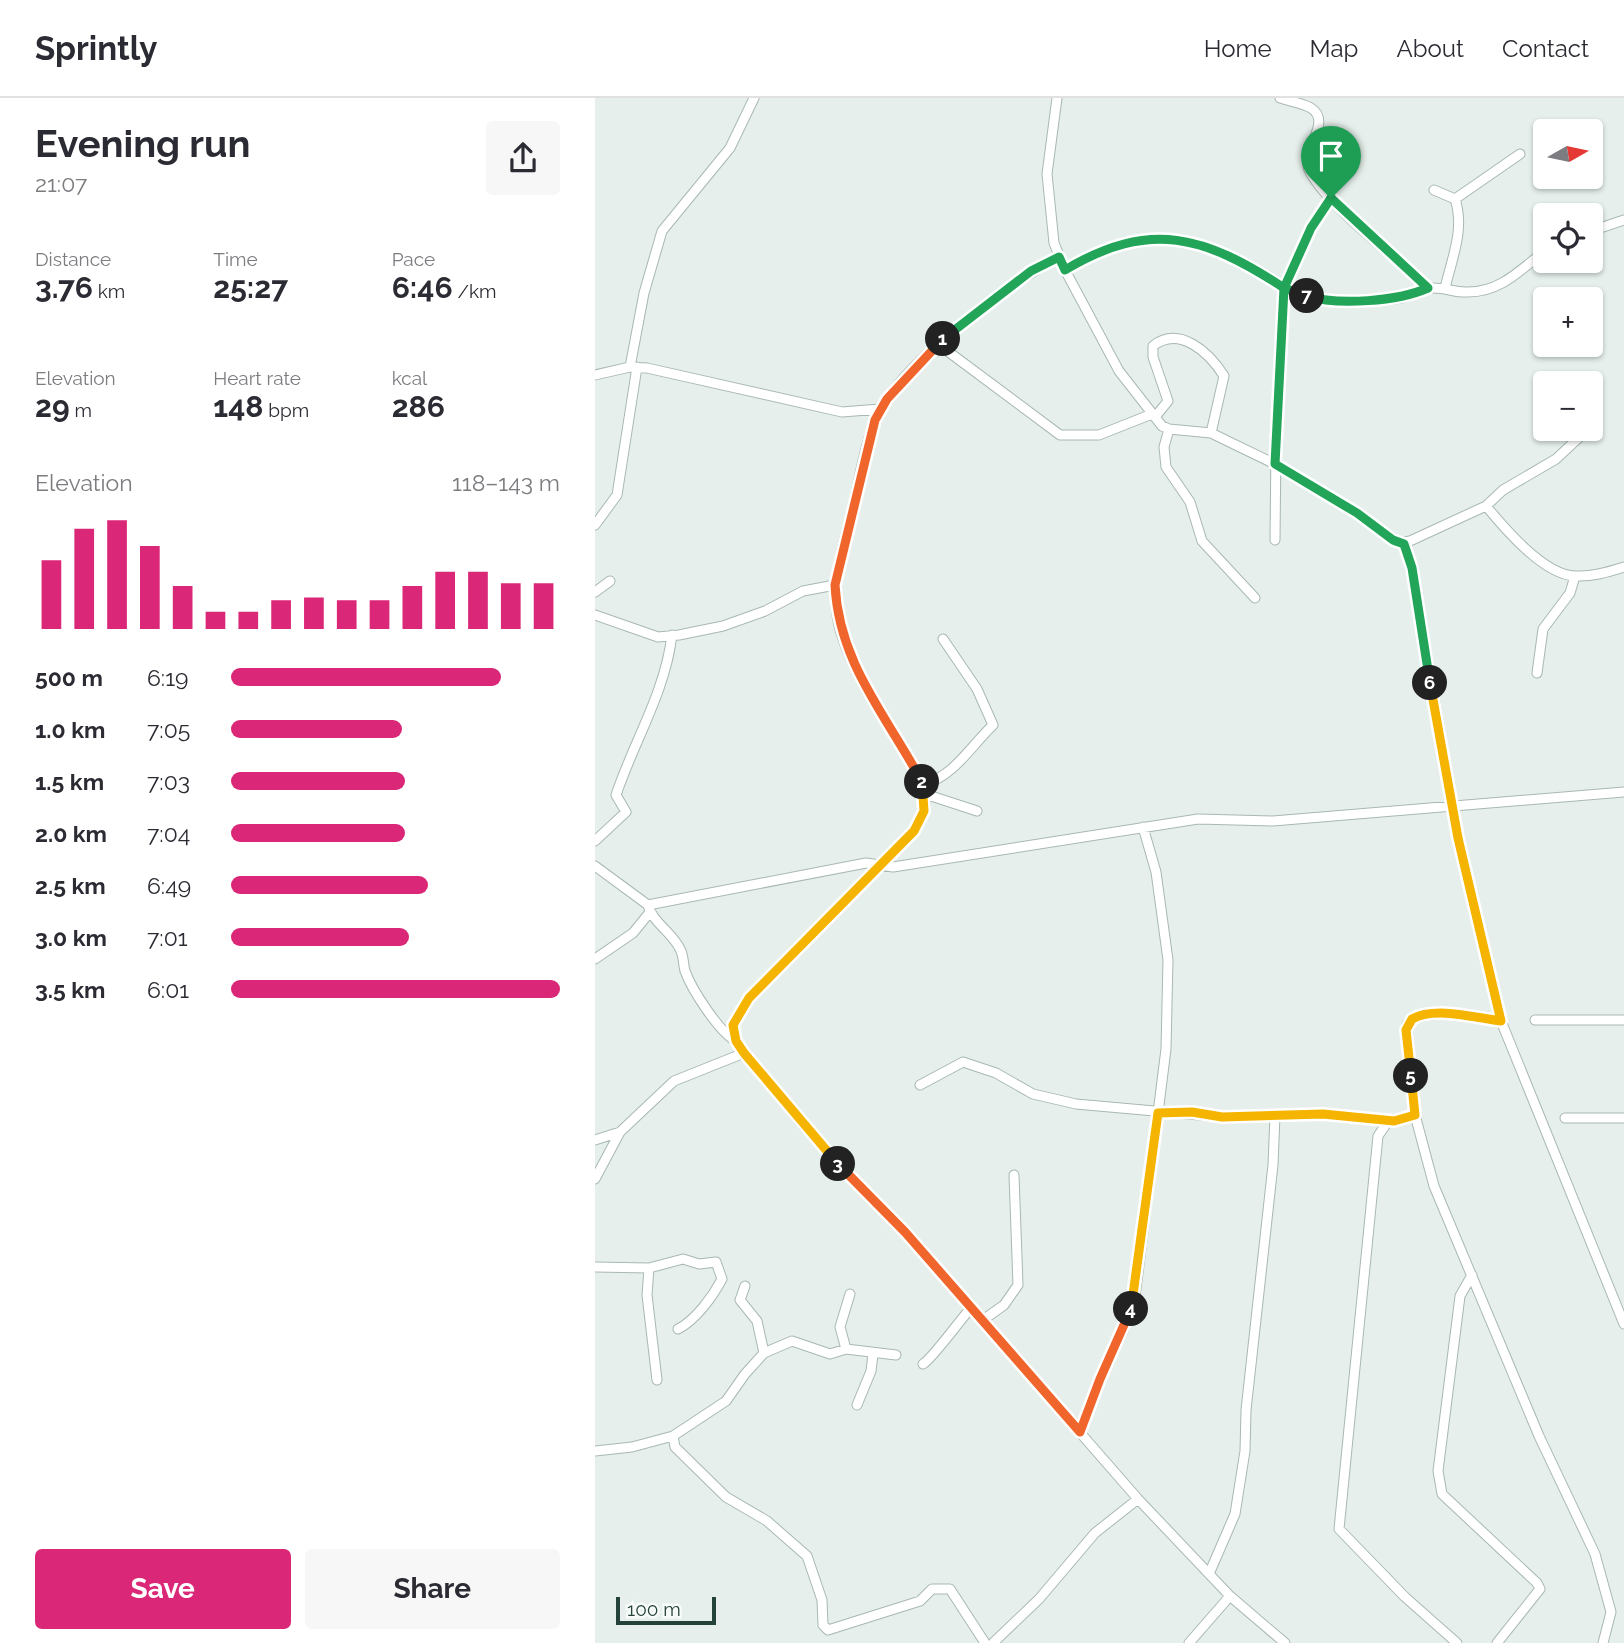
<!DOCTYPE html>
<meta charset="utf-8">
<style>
:root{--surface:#fff;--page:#f7f7f7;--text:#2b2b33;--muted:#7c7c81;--line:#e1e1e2;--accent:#db2777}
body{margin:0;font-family:Raleway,sans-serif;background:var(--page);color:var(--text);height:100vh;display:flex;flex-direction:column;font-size:26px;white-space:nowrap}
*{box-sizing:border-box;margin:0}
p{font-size:23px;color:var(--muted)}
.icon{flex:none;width:38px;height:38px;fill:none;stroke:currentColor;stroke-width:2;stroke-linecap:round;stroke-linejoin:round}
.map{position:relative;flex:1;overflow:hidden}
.details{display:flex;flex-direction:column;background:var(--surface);width:595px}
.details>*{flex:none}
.needle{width:46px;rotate:81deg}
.buttons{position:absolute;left:938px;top:21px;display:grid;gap:14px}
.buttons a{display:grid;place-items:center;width:70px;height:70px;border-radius:7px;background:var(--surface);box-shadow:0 2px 5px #0004;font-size:35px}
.scale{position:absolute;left:21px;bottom:18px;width:100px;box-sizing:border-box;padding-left:7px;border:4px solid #24423a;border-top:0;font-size:19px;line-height:24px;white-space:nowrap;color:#24423a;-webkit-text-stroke:5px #f7fbf9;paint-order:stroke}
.pin{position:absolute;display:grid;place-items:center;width:60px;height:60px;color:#fff;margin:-72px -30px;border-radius:50% 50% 50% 0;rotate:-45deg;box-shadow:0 0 7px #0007}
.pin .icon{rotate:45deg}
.km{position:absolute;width:35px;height:35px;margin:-18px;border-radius:50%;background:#222;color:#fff;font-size:19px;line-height:35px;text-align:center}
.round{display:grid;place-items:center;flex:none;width:74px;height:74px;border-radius:7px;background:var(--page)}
.head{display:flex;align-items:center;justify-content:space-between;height:119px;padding:0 35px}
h1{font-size:38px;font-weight:700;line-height:52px}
.metrics{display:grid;grid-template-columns:repeat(3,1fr);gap:10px;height:119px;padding:7px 35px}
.metrics div{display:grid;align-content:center}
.metrics b{font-size:30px;font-weight:700}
.metrics small{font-size:19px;font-weight:400}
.metrics p{font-size:19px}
.chart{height:196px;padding:14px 35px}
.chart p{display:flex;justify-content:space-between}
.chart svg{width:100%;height:126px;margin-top:7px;stroke:var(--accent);stroke-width:6}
.button{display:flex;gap:14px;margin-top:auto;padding:14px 35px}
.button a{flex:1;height:80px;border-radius:7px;background:var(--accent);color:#fff;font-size:28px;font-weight:700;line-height:80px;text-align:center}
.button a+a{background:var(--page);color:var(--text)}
ul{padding:0 35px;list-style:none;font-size:23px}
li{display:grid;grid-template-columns:112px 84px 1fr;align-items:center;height:52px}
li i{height:18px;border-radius:9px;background:var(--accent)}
header{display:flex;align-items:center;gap:42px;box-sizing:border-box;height:98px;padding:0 35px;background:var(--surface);border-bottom:2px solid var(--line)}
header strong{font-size:33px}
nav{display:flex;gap:38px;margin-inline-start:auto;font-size:24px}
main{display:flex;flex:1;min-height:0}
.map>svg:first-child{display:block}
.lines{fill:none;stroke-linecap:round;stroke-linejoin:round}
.minor-casing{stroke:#a8b8b2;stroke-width:11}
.minor{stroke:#fff;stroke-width:9}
.split-1-casing{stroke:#fff;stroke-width:14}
.split-2-casing{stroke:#fff;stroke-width:14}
.split-3-casing{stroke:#fff;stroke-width:14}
.split-4-casing{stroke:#fff;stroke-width:14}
.split-5-casing{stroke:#fff;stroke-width:14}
.split-6-casing{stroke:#fff;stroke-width:14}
.split-7-casing{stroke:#fff;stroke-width:14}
.split-8-casing{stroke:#fff;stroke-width:14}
.split-1{stroke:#22a559;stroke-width:9}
.split-2{stroke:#f0652b;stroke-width:9}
.split-3{stroke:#f5b400;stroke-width:9}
.split-4{stroke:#f0652b;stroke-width:9}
.split-5{stroke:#f5b400;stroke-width:9}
.split-6{stroke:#f5b400;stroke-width:9}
.split-7{stroke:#22a559;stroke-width:9}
.split-8{stroke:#22a559;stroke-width:9}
</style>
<header>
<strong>Sprintly</strong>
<nav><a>Home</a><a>Map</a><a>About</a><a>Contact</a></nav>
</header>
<main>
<section class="details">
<div class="head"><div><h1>Evening run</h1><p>21:07</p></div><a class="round"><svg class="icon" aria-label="share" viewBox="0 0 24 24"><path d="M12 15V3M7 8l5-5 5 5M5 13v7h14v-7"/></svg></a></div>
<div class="metrics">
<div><p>Distance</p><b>3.76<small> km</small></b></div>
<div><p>Time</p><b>25:27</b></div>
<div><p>Pace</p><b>6:46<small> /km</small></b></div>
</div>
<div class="metrics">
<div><p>Elevation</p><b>29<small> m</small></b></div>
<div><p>Heart rate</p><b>148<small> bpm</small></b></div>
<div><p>kcal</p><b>286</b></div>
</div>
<div class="chart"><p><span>Elevation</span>118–143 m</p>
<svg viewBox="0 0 160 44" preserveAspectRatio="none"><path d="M5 44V20M15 44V9M25 44V6M35 44V15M45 44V29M55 44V38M65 44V38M75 44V34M85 44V33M95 44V34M105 44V34M115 44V29M125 44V24M135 44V24M145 44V28M155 44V28"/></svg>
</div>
<ul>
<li><b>500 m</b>6:19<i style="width:82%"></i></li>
<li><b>1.0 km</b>7:05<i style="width:52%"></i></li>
<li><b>1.5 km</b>7:03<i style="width:53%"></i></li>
<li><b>2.0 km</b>7:04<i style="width:53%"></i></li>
<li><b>2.5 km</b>6:49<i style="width:60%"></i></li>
<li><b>3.0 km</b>7:01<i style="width:54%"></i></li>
<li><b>3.5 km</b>6:01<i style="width:100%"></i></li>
</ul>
<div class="button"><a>Save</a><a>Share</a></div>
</section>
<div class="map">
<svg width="1029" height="1545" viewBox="0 0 1029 1545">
<rect width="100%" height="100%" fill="#e6efeb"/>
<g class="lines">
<g class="minor-casing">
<path id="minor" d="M 462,0 L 452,76 L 459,145 L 470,172 L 524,273 L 567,328 L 574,331 L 616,335 L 680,366 L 762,415 L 804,445 L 815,443 L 891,408 C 910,431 949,477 980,478 C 997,479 1013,474 1029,469
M 685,0 C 694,3 707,5 716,10 C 739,25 703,53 715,74 C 736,111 800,158 833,190
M 839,92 L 860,101 C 870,131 857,160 850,190
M 860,101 L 925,56
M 996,133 L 1029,122
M 464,159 C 412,186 302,268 280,323 C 267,354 264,388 255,420 C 245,458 234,496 246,535 C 258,574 283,612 305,647 C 313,662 327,677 330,694 C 332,709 327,721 319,733 L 154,899 L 138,927 L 141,943 L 149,955 L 209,1028 L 310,1134 L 543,1401 L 635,1498 L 690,1545
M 470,172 C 539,131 583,132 655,168 C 676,178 692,193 716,199 C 742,205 780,204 806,200 C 816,198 826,192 836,190 C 849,189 860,195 873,194 C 906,194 926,171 950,153
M 343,246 L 465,337 L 504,337 L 557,316
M 35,269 L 49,195 L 67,133 L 135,50 L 159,0
M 0,277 L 35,269 L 52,270 L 247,314 L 285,311
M 560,319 L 573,303 L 558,259 L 558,248 C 584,227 614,254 629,278 L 616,335
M 574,331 L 569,349 L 571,369 L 595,404 L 607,443 L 660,500
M 891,408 L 908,392 L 961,361 L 993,331
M 0,427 L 22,397 L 42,269
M 680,442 L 681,348 L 689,190 L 716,130 L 736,100
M 809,446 L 817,470 L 863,740 L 906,923 L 1029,1226
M 0,494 L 15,483
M 0,517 L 63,539 L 84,537 L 128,528 L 170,513 L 208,493 L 240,487
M 942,575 L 948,531 L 975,495 L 980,478
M 328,687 C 360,677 375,649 398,627 L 382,591 L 348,541
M 330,696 L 382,713
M 0,743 L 31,714 L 21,697 C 39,643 70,595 77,537
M 0,768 L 53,807 L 271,765 L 298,769 L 603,721 L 678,723 L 1029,694
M 53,807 C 57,824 78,835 85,851 C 89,858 88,866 90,873 C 97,892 124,934 141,943
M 0,861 L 38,835 L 55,814
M 940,922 L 1029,922
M 906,923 C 882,920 830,908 812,926 L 820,1017 L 839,1088 L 944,1338 L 1000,1456 L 1016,1514 L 1008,1545
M 325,987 L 368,964 L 401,975 L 438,996 L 481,1006 L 627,1019 L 728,1016 L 799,1023 L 820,1017
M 970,1020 L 1029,1020
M 794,1022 L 783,1038 L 744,1431 L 810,1499 L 862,1545
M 0,1042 L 25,1034
M 0,1081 L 25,1034 L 79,983 L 149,955
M 0,1169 L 54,1170 L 88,1161 L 104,1166 L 121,1164 L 127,1181 C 118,1198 101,1222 83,1231
M 54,1170 L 52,1197 L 62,1282
M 877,1177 L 865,1198 L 843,1373 L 847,1396 L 942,1485 L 945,1491 L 902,1545
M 150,1188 L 145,1202 L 162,1223 L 169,1255
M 388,1222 L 409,1207 L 423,1187 L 419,1077
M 251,1251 L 245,1229 L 255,1196
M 301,1257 L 251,1251 L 235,1256 L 197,1243 L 169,1255 L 150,1276 L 131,1303 L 78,1338 L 80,1349 L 131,1399 L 172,1423 L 212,1458 L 227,1502 L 228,1527 L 233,1532 L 325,1503 L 337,1491 L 355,1491 L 390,1545
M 328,1266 C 337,1261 365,1222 376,1210
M 262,1307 L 276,1273 L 278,1256
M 485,1334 L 504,1281 L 528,1233 L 541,1191 L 571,951 L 573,862 L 561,774 L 548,729
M 0,1353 L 37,1349 L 78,1338
M 614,1476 L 640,1416 L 650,1353 L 651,1312 L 678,1067 L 680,1017
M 398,1545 L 444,1501 L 500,1435 L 543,1401
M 594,1545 L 635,1498"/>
</g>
<use href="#minor" class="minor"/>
</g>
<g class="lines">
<g class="split-1-casing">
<path id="split-1" d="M 348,241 L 436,173 L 464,159 L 470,172 C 555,121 610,138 689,190 L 716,130 L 736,100"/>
</g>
<g class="split-2-casing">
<path id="split-2" d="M 327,684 C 292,618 244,566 240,487 L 280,322 L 292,301 L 348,241"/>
</g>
<g class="split-3-casing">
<path id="split-3" d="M 243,1066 L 149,955 L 141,943 L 138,927 L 154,900 L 319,733 L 329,713 L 327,684"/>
</g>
<g class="split-4-casing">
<path id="split-4" d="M 243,1066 L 310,1134 L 485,1334 L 505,1281 L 536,1211"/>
</g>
<g class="split-5-casing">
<path id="split-5" d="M 536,1211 L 563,1015 L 597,1014 L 627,1019 L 728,1016 L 799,1023 L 820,1017 L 816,978"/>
</g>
<g class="split-6-casing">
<path id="split-6" d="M 816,978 L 811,932 L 817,921 C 841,908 881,920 906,923 L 863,740 L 835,585"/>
</g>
<g class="split-7-casing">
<path id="split-7" d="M 712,198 L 689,190 L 680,366 L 762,415 L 798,442 L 809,446 L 817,470 L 835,585"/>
</g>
<g class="split-8-casing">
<path id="split-8" d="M 712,198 C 744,208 803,203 833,190 L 736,100"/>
</g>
<use href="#split-1" class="split-1"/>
<use href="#split-2" class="split-2"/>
<use href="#split-3" class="split-3"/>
<use href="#split-4" class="split-4"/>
<use href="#split-5" class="split-5"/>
<use href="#split-6" class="split-6"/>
<use href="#split-7" class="split-7"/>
<use href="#split-8" class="split-8"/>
</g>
</svg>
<div class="buttons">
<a><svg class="needle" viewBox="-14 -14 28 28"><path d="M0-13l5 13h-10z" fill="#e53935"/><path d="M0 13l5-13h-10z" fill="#7c7c81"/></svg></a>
<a><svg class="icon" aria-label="locate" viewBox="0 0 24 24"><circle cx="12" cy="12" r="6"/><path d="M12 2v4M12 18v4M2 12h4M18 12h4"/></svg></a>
<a>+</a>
<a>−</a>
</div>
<div class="scale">100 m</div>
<div class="pin" style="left:736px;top:100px;background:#1e9e55"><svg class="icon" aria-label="arrive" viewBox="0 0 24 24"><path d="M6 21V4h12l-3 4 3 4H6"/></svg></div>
<b class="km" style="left:348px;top:241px">1</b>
<b class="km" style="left:327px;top:684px">2</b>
<b class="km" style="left:243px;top:1066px">3</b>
<b class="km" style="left:536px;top:1211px">4</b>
<b class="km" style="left:816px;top:978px">5</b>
<b class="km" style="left:835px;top:585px">6</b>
<b class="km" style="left:712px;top:198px">7</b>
</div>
</main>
